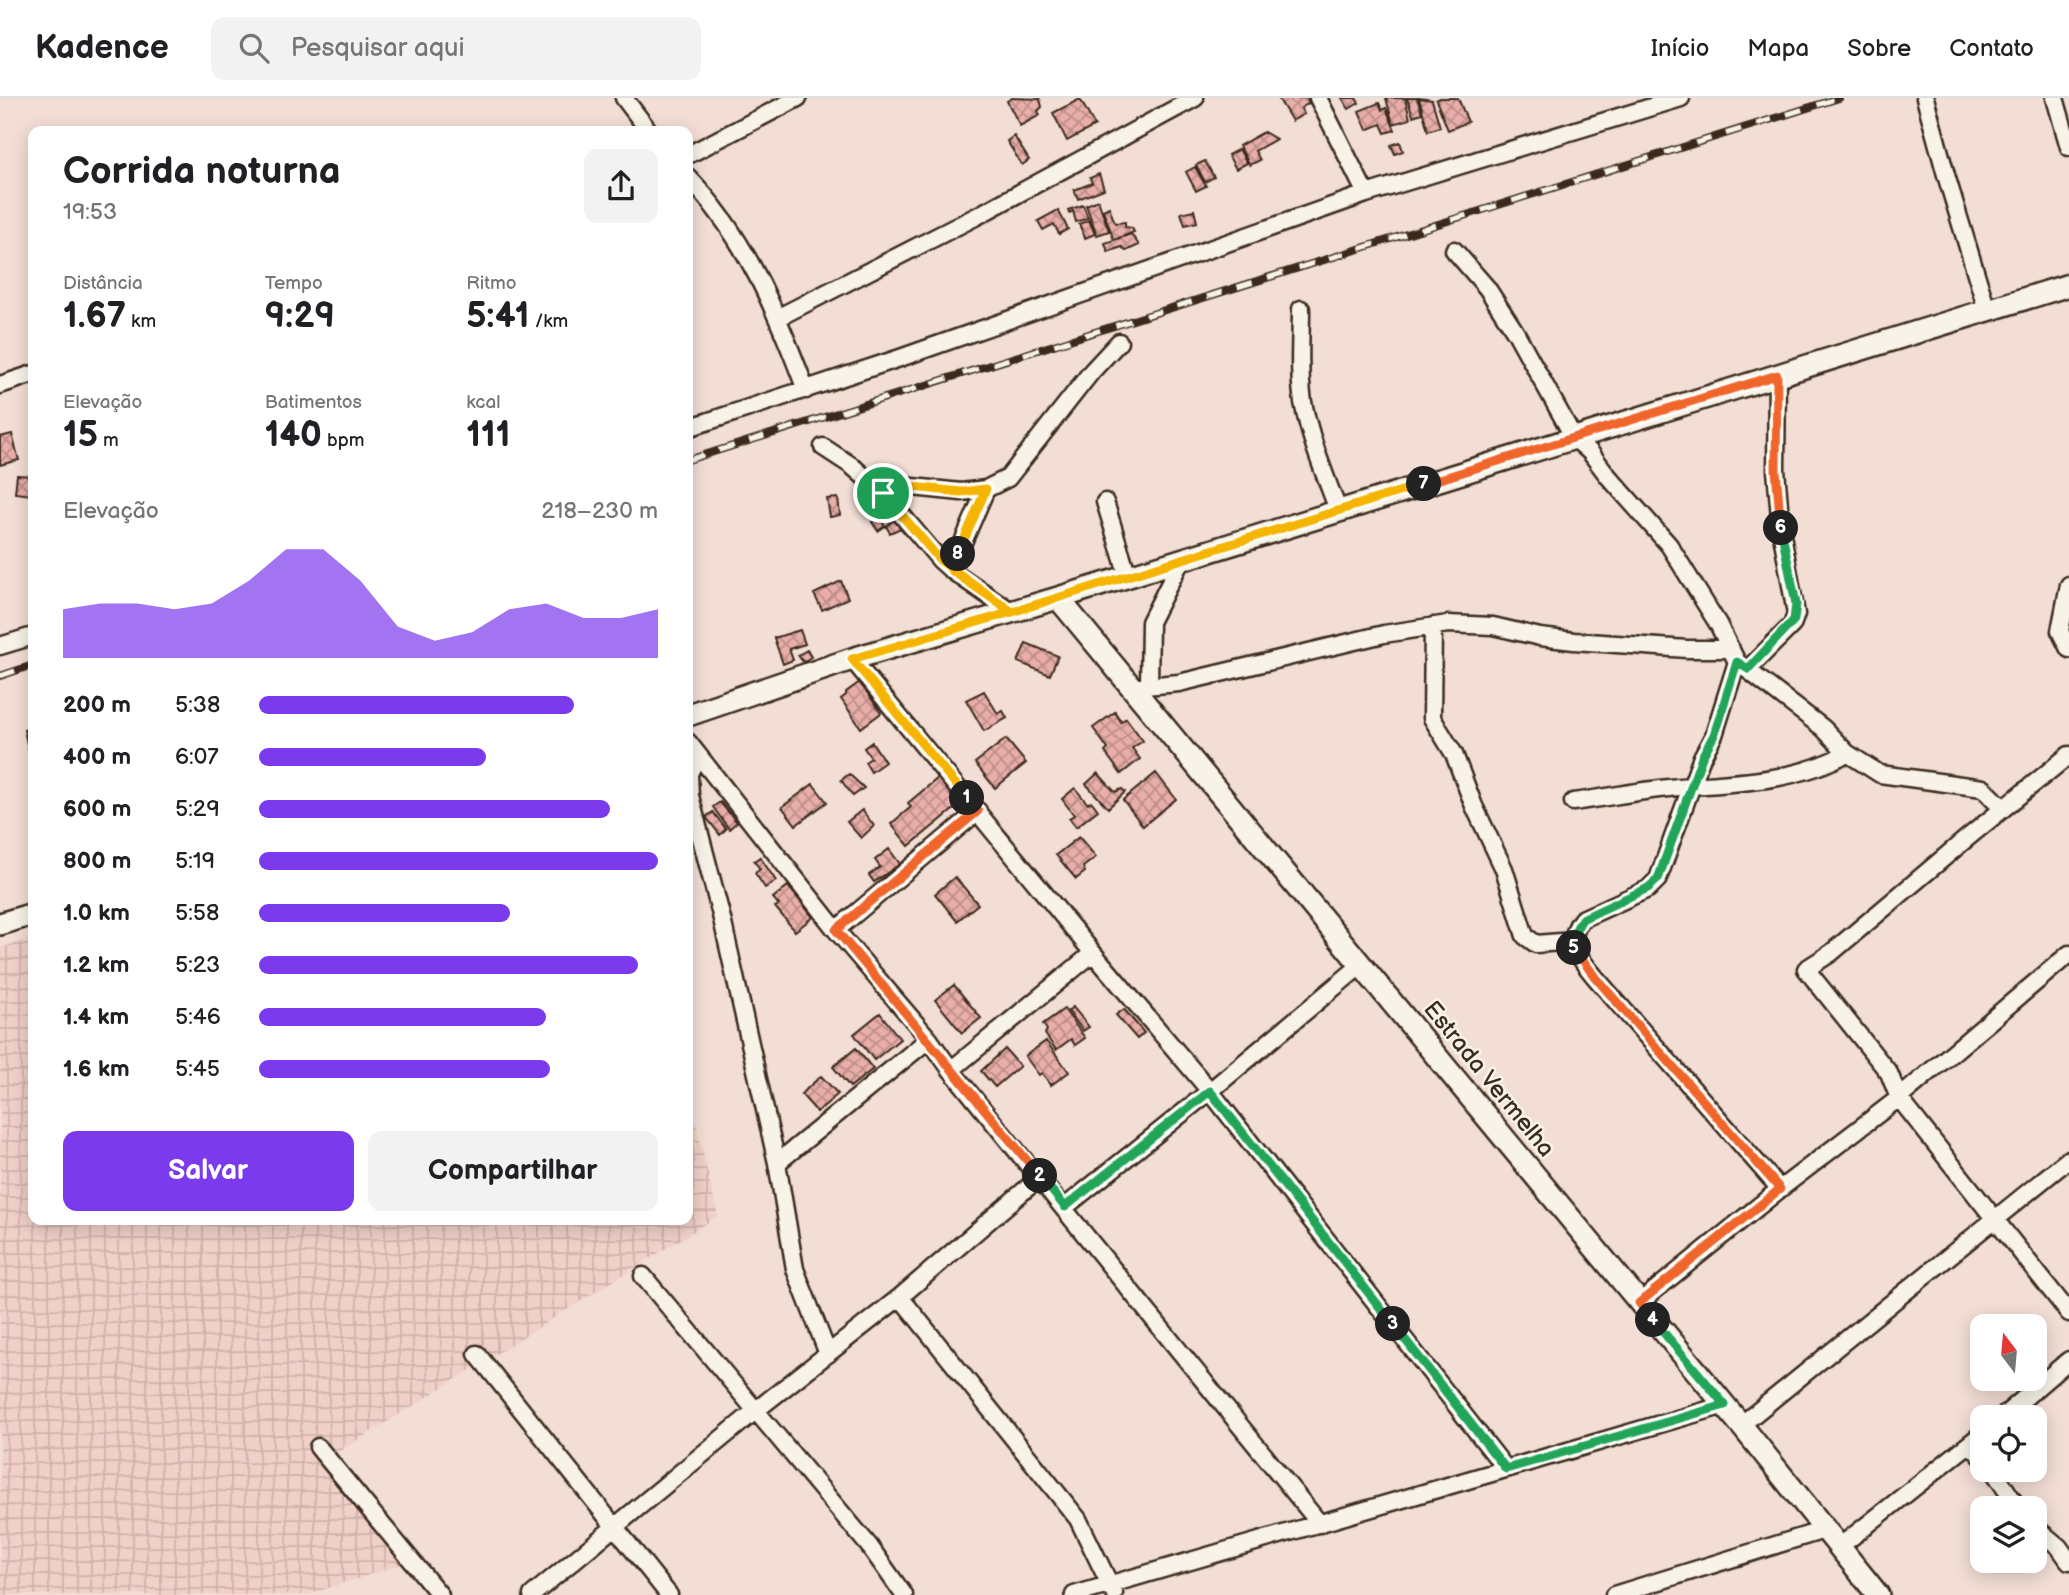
<!DOCTYPE html>
<html lang="pt">
<meta charset="utf-8">
<style>
:root{--surface:#fff;--page:#f2f2f2;--text:#202124;--muted:#757577;--line:#e0e0e0;--accent:#7c3aed}
body{margin:0;font-family:"Balsamiq Sans",sans-serif;background:var(--page);color:var(--text);height:100vh;display:flex;flex-direction:column;font-size:26px;white-space:nowrap}
*{box-sizing:border-box;margin:0}
p{font-size:23px;color:var(--muted)}
.icon{flex:none;width:38px;height:38px;fill:none;stroke:currentColor;stroke-width:2;stroke-linecap:round;stroke-linejoin:round}
.map{position:relative;flex:1;overflow:hidden}
.sheet{position:absolute;left:28px;top:28px;width:665px;height:1099px;display:flex;flex-direction:column;background:var(--surface);border-radius:14px;box-shadow:0 4px 18px #0003}
.sheet>*{flex:none}
.needle{width:46px;rotate:344deg}
.tools{position:absolute;left:1970px;top:1216px;display:grid;gap:14px}
.tools a{display:grid;place-items:center;width:77px;height:77px;border-radius:14px;background:var(--surface);box-shadow:0 4px 18px #0003;font-size:35px}
.pin{position:absolute;display:grid;place-items:center;width:60px;height:60px;color:#fff;margin:-30px;border:4px solid #fff;border-radius:50%;box-shadow:0 2px 7px #0007}
.km{position:absolute;width:35px;height:35px;margin:-18px;border-radius:50%;background:#222;color:#fff;font-size:19px;line-height:35px;text-align:center}
.round{display:grid;place-items:center;flex:none;width:74px;height:74px;border-radius:14px;background:var(--page)}
.headline{display:flex;align-items:center;justify-content:space-between;height:119px;padding:0 35px}
h1{font-size:38px;font-weight:600;line-height:52px}
.metrics{display:grid;grid-template-columns:repeat(3,1fr);gap:10px;height:119px;padding:7px 35px}
.metrics div{display:grid;align-content:center}
.metrics b{font-size:35px;font-weight:600}
.metrics small{font-size:19px;font-weight:400}
.metrics p{font-size:19px}
.chart{height:196px;padding:14px 35px}
.chart p{display:flex;justify-content:space-between}
.chart svg{width:100%;height:126px;margin-top:7px;fill:var(--accent);opacity:.7}
.action{display:flex;gap:14px;margin-top:auto;padding:14px 35px}
.action a{flex:1;height:80px;border-radius:14px;background:var(--accent);color:#fff;font-size:28px;font-weight:600;line-height:80px;text-align:center}
.action a+a{background:var(--page);color:var(--text)}
ul{padding:0 35px;list-style:none;font-size:23px}
li{display:grid;grid-template-columns:112px 84px 1fr;align-items:center;height:52px}
li i{height:18px;border-radius:9px;background:var(--accent)}
header{display:flex;align-items:center;gap:42px;box-sizing:border-box;height:98px;padding:0 35px;background:var(--surface);border-bottom:2px solid var(--line)}
header strong{font-size:33px}
nav{display:flex;gap:38px;margin-inline-start:auto;font-size:24px}
.search{width:490px;height:63px;background:var(--page);display:flex;align-items:center;gap:18px;box-sizing:border-box;padding:0 24px;border-radius:14px;color:var(--muted);font-size:26px}
.map>svg:first-child{display:block}
.industrial{fill:url(#industrial-grid)}
.building{fill:url(#building-cross-hatch);stroke:#3b2a1e;stroke-width:2}
.lines{fill:none;stroke-linecap:round;stroke-linejoin:round}
.street-casing{stroke:#3b2a1e;stroke-width:21}
.secondary-casing{stroke:#3b2a1e;stroke-width:26}
.street{stroke:#f7f3e8;stroke-width:16}
.secondary{stroke:#f7f3e8;stroke-width:21}
.rail-casing{stroke:#3b2a1e;stroke-width:8}
.rail{stroke:#f7f3e8;stroke-width:5;stroke-dasharray:16;stroke-linecap:butt}
.split-1-casing{stroke:#fff;stroke-width:14}
.split-2-casing{stroke:#fff;stroke-width:14}
.split-3-casing{stroke:#fff;stroke-width:14}
.split-4-casing{stroke:#fff;stroke-width:14}
.split-5-casing{stroke:#fff;stroke-width:14}
.split-6-casing{stroke:#fff;stroke-width:14}
.split-7-casing{stroke:#fff;stroke-width:14}
.split-8-casing{stroke:#fff;stroke-width:14}
.split-9-casing{stroke:#fff;stroke-width:14}
.split-1{stroke:#f5b400;stroke-width:9}
.split-2{stroke:#f0652b;stroke-width:9}
.split-3{stroke:#22a559;stroke-width:9}
.split-4{stroke:#22a559;stroke-width:9}
.split-5{stroke:#f0652b;stroke-width:9}
.split-6{stroke:#22a559;stroke-width:9}
.split-7{stroke:#f0652b;stroke-width:9}
.split-8{stroke:#f5b400;stroke-width:9}
.split-9{stroke:#f5b400;stroke-width:9}
.labels{text-anchor:middle;dominant-baseline:central;stroke-width:5;stroke-linejoin:round;paint-order:stroke}
.street-label{font-size:24px;fill:#3b2a1e;stroke:#f7f3e8}
</style>
<header>
<strong>Kadence</strong>
<div class="search"><svg class="icon" aria-label="search" viewBox="0 0 24 24"><circle cx="10" cy="10" r="6"/><path d="M15 15l6 6"/></svg>Pesquisar aqui</div>
<nav><a>Início</a><a>Mapa</a><a>Sobre</a><a>Contato</a></nav>
</header>
<div class="map">
<svg width="2069" height="1497" viewBox="0 0 2069 1497">
<defs>
<pattern id="industrial-grid" width="8" height="8" patternUnits="userSpaceOnUse" patternTransform="scale(1.75)"><rect width="8" height="8" fill="#f0d0c8"/><path d="M0 4h8M4 0v8" fill="none" stroke="#cfb3ab"/></pattern>
<pattern id="building-cross-hatch" width="8" height="8" patternUnits="userSpaceOnUse" patternTransform="scale(1.75)"><rect width="8" height="8" fill="#e9aea9"/><path d="M0 0l8 8M0 8l8-8" fill="none" stroke="#be8e89"/></pattern>
</defs>
<rect width="100%" height="100%" fill="#f3ded5"/>
<filter id="ink" filterUnits="userSpaceOnUse"><feTurbulence type="fractalNoise" baseFrequency=".0143" numOctaves="2"/><feDisplacementMap in="SourceGraphic" scale="14" xChannelSelector="R" yChannelSelector="G"/><feConvolveMatrix kernelMatrix="1 2 1 2 8 2 1 2 1" color-interpolation-filters="sRGB"/></filter>
<g filter="url(#ink)">
<path class="industrial" d="M 33,840 L 33,1122 L 688,1122 L 688,993 L 718,1118 L 329,1360 L 412,1463 L 306,1497 L 0,1497 L 0,850 Z"/>
<path class="building" d="M 1012,0 L 1040,1 L 1042,9 L 1038,13 L 1040,17 L 1020,28 L 1007,3 Z
M 1278,0 L 1306,0 L 1309,5 L 1301,10 L 1304,16 L 1292,23 Z
M 1342,0 L 1356,0 L 1359,5 L 1349,11 Z
M 1386,0 L 1405,0 L 1410,21 L 1393,26 Z
M 1407,0 L 1417,0 L 1422,15 L 1413,18 Z
M 1419,0 L 1432,2 L 1440,29 L 1428,33 Z
M 1440,0 L 1458,0 L 1468,24 L 1448,32 L 1436,2 Z
M 1080,1 L 1095,28 L 1067,43 L 1053,15 Z
M 1379,5 L 1382,12 L 1386,10 L 1395,32 L 1385,35 L 1381,26 L 1367,32 L 1359,13 Z
M 1264,34 L 1276,41 L 1255,53 L 1260,62 L 1250,67 L 1239,48 Z
M 1014,38 L 1029,62 L 1022,67 L 1007,43 Z
M 1400,44 L 1403,53 L 1395,56 L 1391,47 Z
M 1239,51 L 1247,65 L 1236,71 L 1228,57 Z
M 1205,63 L 1214,79 L 1205,84 L 1196,67 Z
M 1195,69 L 1206,88 L 1196,93 L 1186,74 Z
M 1099,76 L 1104,91 L 1078,101 L 1074,92 L 1092,85 L 1090,80 Z
M 1098,102 L 1109,133 L 1097,137 L 1086,107 Z
M 1083,107 L 1088,120 L 1076,124 L 1073,113 L 1069,115 L 1068,112 Z
M 1109,109 L 1115,125 L 1125,124 L 1125,129 L 1132,130 L 1134,134 L 1114,142 L 1103,112 Z
M 1058,112 L 1068,131 L 1059,136 L 1054,126 L 1043,132 L 1038,123 Z
M 1194,112 L 1197,124 L 1185,127 L 1181,115 Z
M 1089,122 L 1095,136 L 1085,140 L 1079,126 Z
M 1131,136 L 1139,147 L 1126,153 L 1122,149 L 1108,154 L 1105,145 Z
M 12,336 L 19,362 L 0,367 L 0,339 Z
M 17,377 L 33,378 L 31,397 L 15,395 Z
M 838,400 L 840,417 L 830,419 L 827,401 Z
M 879,419 L 885,428 L 878,433 L 872,424 Z
M 898,419 L 903,429 L 890,435 L 886,428 Z
M 841,483 L 848,500 L 822,512 L 814,496 Z
M 800,532 L 805,546 L 789,551 L 793,562 L 783,566 L 774,540 Z
M 1026,545 L 1058,558 L 1050,577 L 1018,564 Z
M 807,552 L 811,559 L 803,564 L 798,557 Z
M 860,584 L 881,615 L 861,630 L 841,601 L 846,597 L 846,594 Z
M 984,593 L 998,616 L 1003,613 L 1007,620 L 984,633 L 966,602 Z
M 1115,614 L 1121,624 L 1126,620 L 1143,643 L 1132,650 L 1140,661 L 1121,676 L 1105,654 L 1108,651 L 1093,630 Z
M 33,629 L 33,649 L 28,650 L 24,632 Z
M 1006,641 L 1026,665 L 995,690 L 975,665 Z
M 872,644 L 885,664 L 871,674 L 865,664 L 871,660 L 864,650 Z
M 1098,675 L 1115,694 L 1122,691 L 1125,694 L 1108,710 L 1086,686 Z
M 1156,675 L 1176,701 L 1143,728 L 1123,702 Z
M 849,676 L 864,690 L 853,698 L 841,682 Z
M 938,680 L 959,707 L 909,748 L 891,726 L 911,709 L 908,705 Z
M 813,686 L 827,704 L 796,727 L 782,709 Z
M 1075,690 L 1087,705 L 1092,704 L 1098,712 L 1076,729 L 1069,720 L 1074,717 L 1062,701 Z
M 720,704 L 737,724 L 729,731 L 713,709 Z
M 862,712 L 874,728 L 861,740 L 847,724 Z
M 713,714 L 726,731 L 720,737 L 706,719 Z
M 1079,739 L 1096,759 L 1083,769 L 1085,774 L 1076,781 L 1056,757 Z
M 889,751 L 900,766 L 874,784 L 869,777 L 880,769 L 875,762 Z
M 760,759 L 776,783 L 765,790 L 755,775 L 760,771 L 754,763 Z
M 955,779 L 978,806 L 957,823 L 935,796 Z
M 788,788 L 813,819 L 795,833 L 775,809 L 779,807 L 773,800 Z
M 954,887 L 981,920 L 962,935 L 935,902 Z
M 1073,909 L 1089,929 L 1083,933 L 1068,913 Z
M 1064,911 L 1085,940 L 1075,947 L 1071,941 L 1056,952 L 1045,936 L 1047,932 L 1043,926 Z
M 1124,911 L 1144,935 L 1137,941 L 1116,917 Z
M 880,915 L 900,941 L 874,962 L 854,936 Z
M 1046,943 L 1069,974 L 1051,987 L 1042,975 L 1039,977 L 1025,958 Z
M 856,950 L 873,971 L 850,989 L 833,969 Z
M 1005,951 L 1020,968 L 995,989 L 981,973 Z
M 821,978 L 838,996 L 817,1014 L 801,996 Z"/>
<g class="lines">
<g class="street-casing">
<path id="street" d="M 624,0 L 649,33
M 1318,0 L 1366,96
M 1925,0 L 1946,77 L 1987,212
M 2055,0 L 2069,49
M 688,57 L 798,0
M 688,79 C 746,139 777,215 806,292
M 1454,152 L 1487,190 L 1516,235 L 1574,340 L 1590,354 L 1608,378 L 1669,447 L 1718,526 L 1737,564 L 1823,630 L 1847,655 L 1880,676 L 1983,690 L 2003,710
M 1301,211 C 1301,242 1298,273 1303,304 C 1310,341 1325,377 1338,412
M 779,219 L 977,118 L 1195,0
M 0,287 L 33,276
M 688,330 L 900,260 L 1366,96 L 1681,0
M 823,349 L 852,368 L 883,395 L 940,462 L 951,472 L 1012,514
M 883,395 L 903,388 L 961,394 L 986,391 L 1008,380 L 1092,273 L 1119,244
M 1105,404 L 1128,478
M 951,472 L 986,391
M 2069,487 L 2060,533 L 2069,551
M 1433,528 L 1432,620 L 1454,656 L 1474,708 L 1504,771 L 1525,838 L 1536,846 L 1573,843
M 0,548 L 33,538
M 852,561 L 1093,855 L 1210,993 L 1506,1371
M 1737,564 L 1714,637 L 1702,659 L 1658,781 L 1648,791 L 1582,821 C 1564,843 1580,861 1595,879 L 1780,1091
M 1748,571 L 1792,527 L 1796,516 L 1781,431 L 1776,372 L 1777,277
M 1149,588 L 1150,524 L 1182,461
M 1133,589 L 1179,585 L 1384,536 L 1448,526 L 1493,528 L 1540,539 L 1574,543 L 1687,551 L 1731,551
M 688,644 L 836,832 L 929,941 L 951,972 L 1320,1426
M 2069,657 L 1966,741 L 1831,855 L 1806,871 L 1889,975 L 1899,1000 L 2069,1215
M 700,660 L 694,665 L 689,676 L 690,698 L 722,821 L 777,1065 L 795,1171 L 828,1256
M 1573,704 C 1605,700 1637,693 1669,690 C 1730,684 1793,686 1847,655
M 836,832 L 978,713
M 951,972 L 1093,855
M 777,1065 L 929,941
M 1065,1109 L 1210,993 L 1361,867
M 643,1178 L 870,1449 L 904,1497
M 900,1199 L 1078,1421 L 1114,1495
M 1639,1205 L 1780,1091 L 1899,1000 L 2069,856
M 477,1256 L 669,1497
M 2001,1320 L 2069,1262
M 1741,1327 L 2069,1061
M 1970,1346 L 1983,1360
M 318,1349 L 440,1497
M 1993,1372 L 2018,1410
M 2035,1429 L 2059,1449 L 2069,1463
M 1838,1450 L 1983,1335
M 532,1497 L 755,1313 L 900,1199 L 1040,1079
M 1074,1497 L 1725,1307
M 1614,1497 L 1824,1432"/>
</g>
<g class="secondary-casing">
<path id="secondary" d="M 1058,500 L 1741,1327 L 1878,1497
M 688,617 L 852,561 L 1058,500 L 2069,187
M 0,826 L 33,816"/>
</g>
<use href="#street" class="street"/>
<use href="#secondary" class="secondary"/>
<g class="rail-casing">
<path id="rail" d="M 688,362 L 1839,0
M 0,578 L 33,567"/>
</g>
<use href="#rail" class="rail"/>
</g>
</g>
<g class="lines" filter="url(#ink)">
<g class="split-1-casing">
<path id="split-1" d="M 883,395 L 940,462 L 1012,514 L 852,561 L 967,700"/>
</g>
<g class="split-2-casing">
<path id="split-2" d="M 967,700 L 978,713 L 836,832 C 905,913 971,996 1040,1078"/>
</g>
<g class="split-3-casing">
<path id="split-3" d="M 1040,1078 L 1065,1109 L 1210,993 L 1393,1226"/>
</g>
<g class="split-4-casing">
<path id="split-4" d="M 1393,1226 L 1506,1371 L 1725,1307 L 1653,1222"/>
</g>
<g class="split-5-casing">
<path id="split-5" d="M 1574,850 L 1595,879 L 1780,1091 L 1639,1205 L 1653,1222"/>
</g>
<g class="split-6-casing">
<path id="split-6" d="M 1574,850 L 1574,835 L 1582,821 L 1648,790 L 1658,781 L 1702,659 L 1714,637 L 1737,564 L 1748,571 L 1794,522 L 1796,506 L 1781,430"/>
</g>
<g class="split-7-casing">
<path id="split-7" d="M 1424,386 L 1777,277 L 1776,372 L 1781,430"/>
</g>
<g class="split-8-casing">
<path id="split-8" d="M 958,456 L 951,472 L 1012,514 L 1424,386"/>
</g>
<g class="split-9-casing">
<path id="split-9" d="M 883,395 L 903,388 L 961,394 L 986,391 L 958,456"/>
</g>
<use href="#split-1" class="split-1"/>
<use href="#split-2" class="split-2"/>
<use href="#split-3" class="split-3"/>
<use href="#split-4" class="split-4"/>
<use href="#split-5" class="split-5"/>
<use href="#split-6" class="split-6"/>
<use href="#split-7" class="split-7"/>
<use href="#split-8" class="split-8"/>
<use href="#split-9" class="split-9"/>
</g>
<g class="labels">
<g class="street-label">
<text transform="translate(1489 981) rotate(51)">Estrada Vermelha</text>
</g>
</g>
</svg>
<div class="tools">
<a><svg class="needle" viewBox="-14 -14 28 28"><path d="M0-13l5 13h-10z" fill="#e53935"/><path d="M0 13l5-13h-10z" fill="#757577"/></svg></a>
<a><svg class="icon" aria-label="locate" viewBox="0 0 24 24"><circle cx="12" cy="12" r="6"/><path d="M12 2v4M12 18v4M2 12h4M18 12h4"/></svg></a>
<a><svg class="icon" aria-label="layers" viewBox="0 0 24 24"><path d="M12 4l9 5-9 5-9-5zM3 14l9 5 9-5"/></svg></a>
</div>
<div class="pin" style="left:883px;top:395px;background:#1e9e55"><svg class="icon" aria-label="arrive" viewBox="0 0 24 24"><path d="M6 21V4h12l-3 4 3 4H6"/></svg></div>
<b class="km" style="left:967px;top:700px">1</b>
<b class="km" style="left:1040px;top:1078px">2</b>
<b class="km" style="left:1393px;top:1226px">3</b>
<b class="km" style="left:1653px;top:1222px">4</b>
<b class="km" style="left:1574px;top:850px">5</b>
<b class="km" style="left:1781px;top:430px">6</b>
<b class="km" style="left:1424px;top:386px">7</b>
<b class="km" style="left:958px;top:456px">8</b>
<section class="sheet">
<div class="headline"><div><h1>Corrida noturna</h1><p>19:53</p></div><a class="round"><svg class="icon" aria-label="share" viewBox="0 0 24 24"><path d="M12 15V3M7 8l5-5 5 5M5 13v7h14v-7"/></svg></a></div>
<div class="metrics">
<div><p>Distância</p><b>1.67<small> km</small></b></div>
<div><p>Tempo</p><b>9:29</b></div>
<div><p>Ritmo</p><b>5:41<small> /km</small></b></div>
</div>
<div class="metrics">
<div><p>Elevação</p><b>15<small> m</small></b></div>
<div><p>Batimentos</p><b>140<small> bpm</small></b></div>
<div><p>kcal</p><b>111</b></div>
</div>
<div class="chart"><p><span>Elevação</span>218–230 m</p>
<svg viewBox="0 0 160 44" preserveAspectRatio="none"><path d="M0 44V27L10 25L20 25L30 27L40 25L50 17L60 6L70 6L80 17L90 33L100 38L110 35L120 27L130 25L140 30L150 30L160 27V44z"/></svg>
</div>
<ul>
<li><b>200 m</b>5:38<i style="width:79%"></i></li>
<li><b>400 m</b>6:07<i style="width:57%"></i></li>
<li><b>600 m</b>5:29<i style="width:88%"></i></li>
<li><b>800 m</b>5:19<i style="width:100%"></i></li>
<li><b>1.0 km</b>5:58<i style="width:63%"></i></li>
<li><b>1.2 km</b>5:23<i style="width:95%"></i></li>
<li><b>1.4 km</b>5:46<i style="width:72%"></i></li>
<li><b>1.6 km</b>5:45<i style="width:73%"></i></li>
</ul>
<div class="action"><a>Salvar</a><a>Compartilhar</a></div>
</section>
</div>
